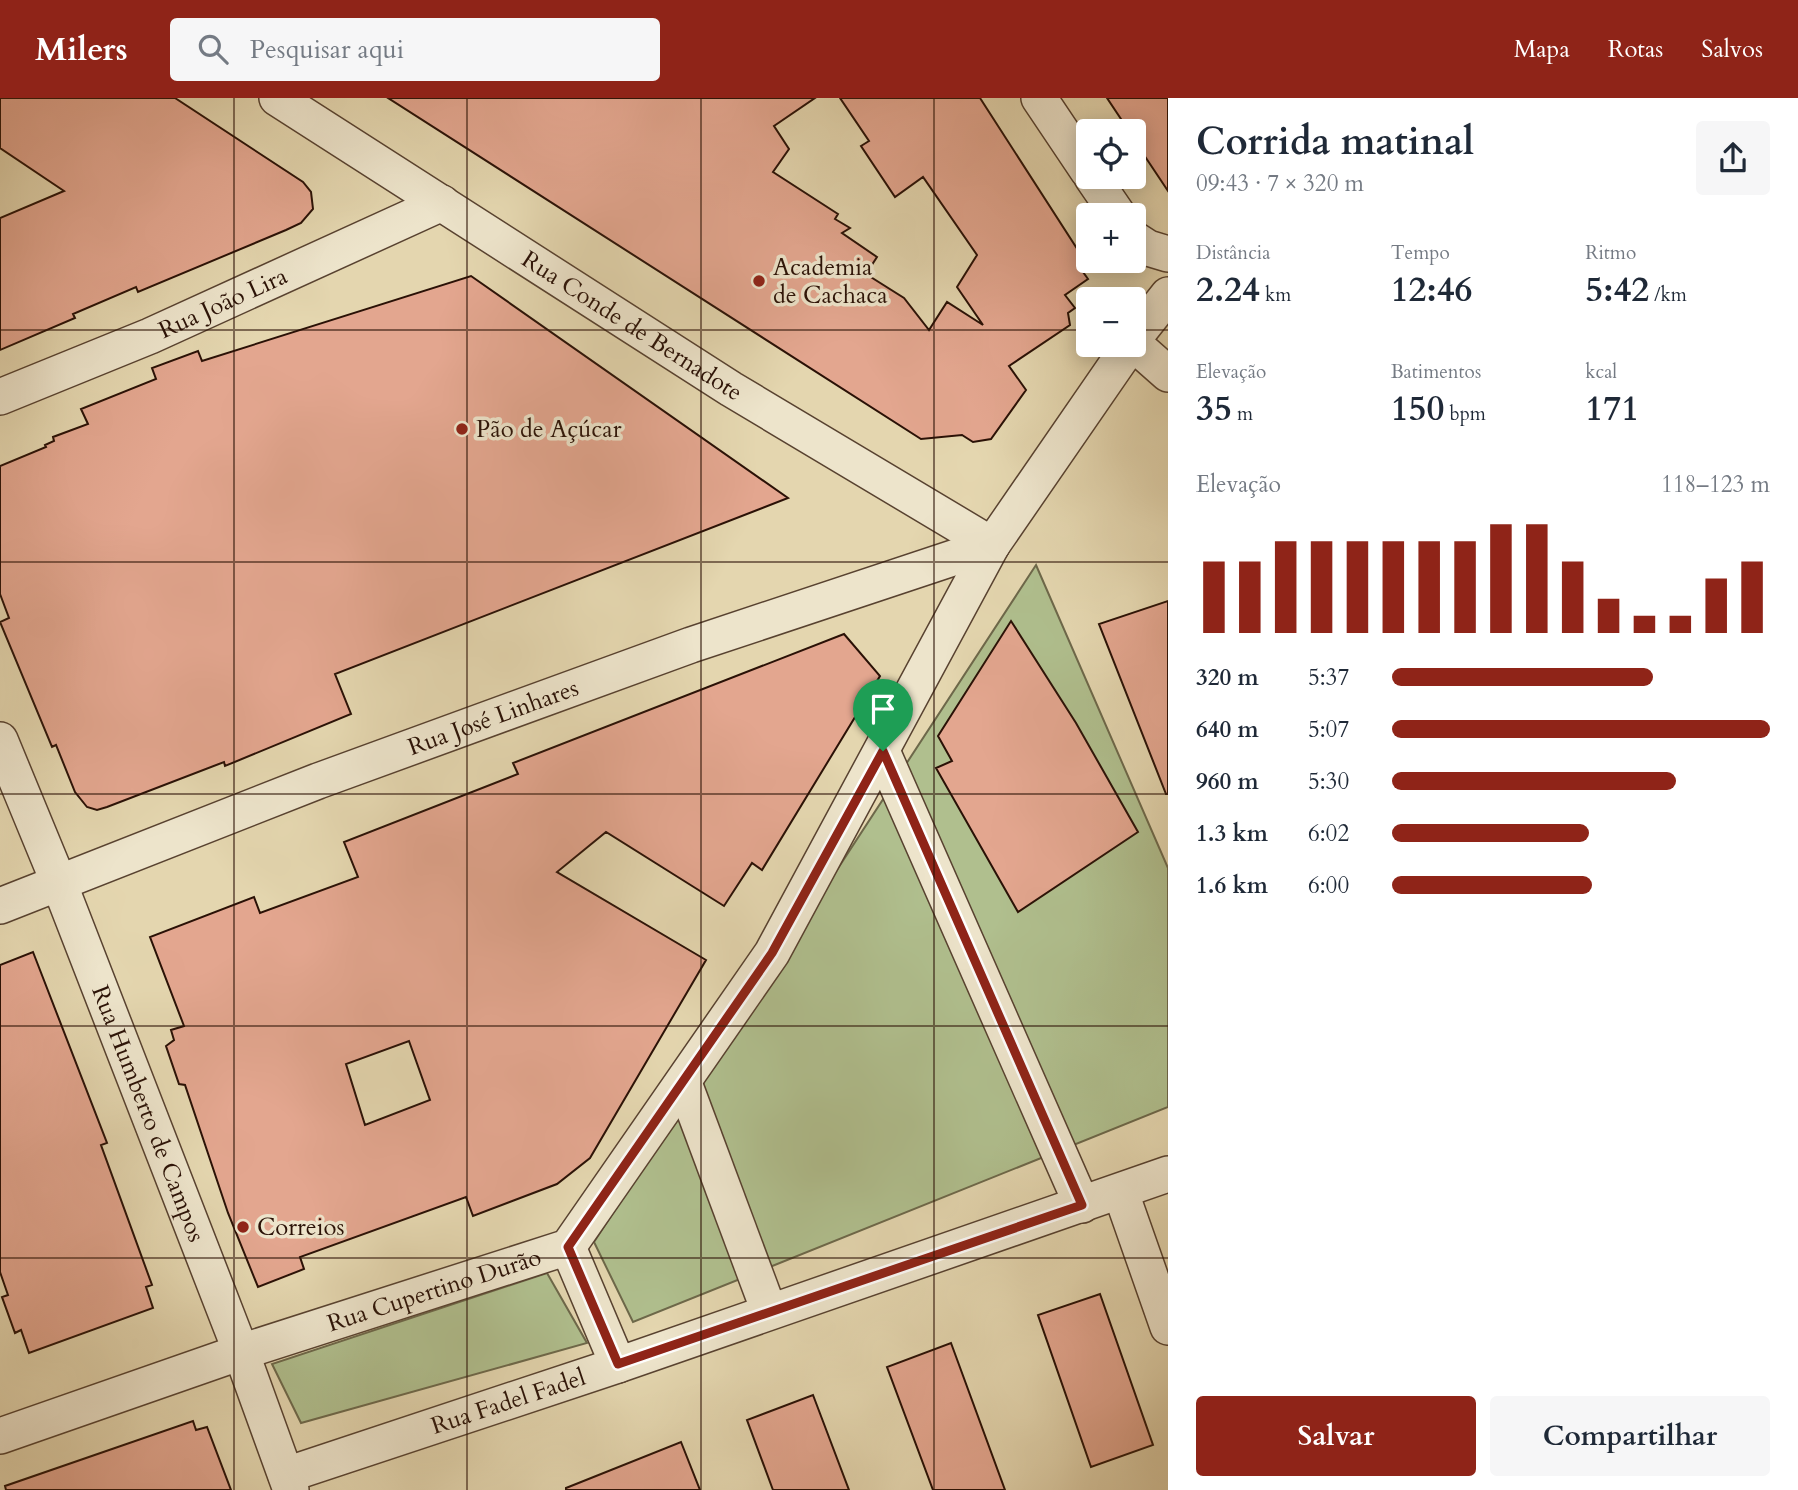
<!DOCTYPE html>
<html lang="pt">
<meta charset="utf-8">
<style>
:root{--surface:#fff;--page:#f6f6f7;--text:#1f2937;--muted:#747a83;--accent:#8f2418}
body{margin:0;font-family:Cardo,serif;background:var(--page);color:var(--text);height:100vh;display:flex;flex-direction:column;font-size:26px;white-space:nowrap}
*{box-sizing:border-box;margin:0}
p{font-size:23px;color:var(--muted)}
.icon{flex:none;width:38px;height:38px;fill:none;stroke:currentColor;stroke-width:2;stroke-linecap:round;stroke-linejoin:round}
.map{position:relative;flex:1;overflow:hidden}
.panel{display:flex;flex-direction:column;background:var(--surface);width:630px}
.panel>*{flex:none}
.buttons{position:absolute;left:1076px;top:21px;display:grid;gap:14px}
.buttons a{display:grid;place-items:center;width:70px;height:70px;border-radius:7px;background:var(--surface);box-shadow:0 4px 18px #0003;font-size:35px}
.pin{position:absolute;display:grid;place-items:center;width:60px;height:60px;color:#fff;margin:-72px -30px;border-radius:50% 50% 50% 0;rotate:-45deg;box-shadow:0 0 7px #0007}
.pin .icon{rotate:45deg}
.round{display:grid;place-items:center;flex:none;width:74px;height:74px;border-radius:7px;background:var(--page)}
.head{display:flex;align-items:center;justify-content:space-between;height:119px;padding:0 28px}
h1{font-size:38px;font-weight:700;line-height:52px}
.stats{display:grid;grid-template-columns:repeat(3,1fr);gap:10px;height:119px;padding:7px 28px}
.stats div{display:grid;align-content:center}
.stats b{font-size:35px;font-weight:700}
.stats small{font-size:19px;font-weight:400}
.stats p{font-size:19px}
.chart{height:196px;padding:14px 28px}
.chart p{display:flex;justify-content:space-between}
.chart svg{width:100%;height:126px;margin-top:7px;stroke:var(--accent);stroke-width:6}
.action{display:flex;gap:14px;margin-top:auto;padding:14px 28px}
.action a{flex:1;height:80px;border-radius:7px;background:var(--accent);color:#fff;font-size:28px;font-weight:700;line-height:80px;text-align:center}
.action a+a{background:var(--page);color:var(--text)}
ul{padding:0 28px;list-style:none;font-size:23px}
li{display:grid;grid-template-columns:112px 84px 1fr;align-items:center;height:52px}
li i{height:18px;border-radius:9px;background:var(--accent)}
header{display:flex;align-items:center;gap:42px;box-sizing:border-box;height:98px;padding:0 35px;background:var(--accent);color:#fff}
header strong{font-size:33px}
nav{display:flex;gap:38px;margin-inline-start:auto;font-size:24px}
.search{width:490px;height:63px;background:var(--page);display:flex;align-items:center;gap:18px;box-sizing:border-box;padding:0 24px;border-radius:7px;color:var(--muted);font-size:26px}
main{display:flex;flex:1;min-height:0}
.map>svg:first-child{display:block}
.green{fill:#b0bf8e;stroke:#6d684a;stroke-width:2}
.building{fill:#e3a68f;stroke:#2a1106;stroke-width:2;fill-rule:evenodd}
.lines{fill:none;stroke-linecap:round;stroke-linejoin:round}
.minor-casing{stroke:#584230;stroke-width:38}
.minor{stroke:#ede4cb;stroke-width:35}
.route-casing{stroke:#fff;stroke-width:14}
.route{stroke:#8f2418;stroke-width:9}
.grid{fill:none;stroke:#2a1106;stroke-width:2;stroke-opacity:0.55}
.poi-dot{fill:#8f2418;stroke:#ede4cb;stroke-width:2.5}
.labels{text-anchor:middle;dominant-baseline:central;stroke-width:7;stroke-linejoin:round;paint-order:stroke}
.poi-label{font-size:24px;fill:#2a1106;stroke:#ede4cb;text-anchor:start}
.street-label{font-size:24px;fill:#2a1106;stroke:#ede4cb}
</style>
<header>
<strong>Milers</strong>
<div class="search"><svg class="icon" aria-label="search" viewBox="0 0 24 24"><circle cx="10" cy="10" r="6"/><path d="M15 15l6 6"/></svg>Pesquisar aqui</div>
<nav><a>Mapa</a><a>Rotas</a><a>Salvos</a></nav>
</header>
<main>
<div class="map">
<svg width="1168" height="1392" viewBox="0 0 1168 1392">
<rect width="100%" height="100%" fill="#e4d6af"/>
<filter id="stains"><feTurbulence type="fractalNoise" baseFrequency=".00286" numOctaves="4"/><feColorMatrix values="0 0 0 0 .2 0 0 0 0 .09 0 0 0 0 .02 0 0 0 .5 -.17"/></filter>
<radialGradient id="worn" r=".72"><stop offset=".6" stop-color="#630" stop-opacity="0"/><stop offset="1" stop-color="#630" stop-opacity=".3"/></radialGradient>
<path class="green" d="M 1036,467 L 1168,770 L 1168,1009 L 633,1224 L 594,1144 Z
M 547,1175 L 587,1245 L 301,1325 L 272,1266 Z"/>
<path class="building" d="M 0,0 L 175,0 L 303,84 L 311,94 L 313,111 L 301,125 L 286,132 L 138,194 L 136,189 L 73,216 L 75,220 L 0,252 L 0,120 L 64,93 L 0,50 Z
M 388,0 L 815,0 L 774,28 L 789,51 L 773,74 L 838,116 L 835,121 L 850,130 L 842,135 L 877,159 L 866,176 L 904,200 L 929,232 L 947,204 L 983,227 L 957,189 L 977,157 L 923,79 L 895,99 L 861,48 L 869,43 L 840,0 L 980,0 L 1085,163 L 1078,167 L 1088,181 L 1065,197 L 1075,210 L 1068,215 L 1070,227 L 1009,268 L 1026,292 L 991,341 L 973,344 L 962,337 L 921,341 Z
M 1107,0 L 1168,0 L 1168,93 L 1134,42 L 1134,33 L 1129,33 Z
M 471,178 L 788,400 L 335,576 L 351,616 L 225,668 L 224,664 L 107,709 L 97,712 L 87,709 L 75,694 L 56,647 L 52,649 L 0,524 L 9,520 L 0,496 L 0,368 L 46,349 L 45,347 L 54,343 L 53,339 L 88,326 L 81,311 L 156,281 L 152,270 L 198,253 L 202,263 Z
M 1168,503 L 1168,696 L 1166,696 L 1099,526 Z
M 1011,523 L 1076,625 L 1138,734 L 1018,814 L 936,670 L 952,663 L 938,638 Z
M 844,536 L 880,578 L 762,772 L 752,765 L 724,808 L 606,734 L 557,774 L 706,862 L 590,1060 L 557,1086 L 473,1118 L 466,1099 L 300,1159 L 304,1171 L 258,1189 L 228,1115 L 185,987 L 179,986 L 166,948 L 174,942 L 171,932 L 184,928 L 150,839 L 254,799 L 260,815 L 358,779 L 344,744 L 518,676 L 513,665 ZM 409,943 L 430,1002 L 365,1027 L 346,966 Z
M 33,854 L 107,1045 L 101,1047 L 152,1187 L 146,1189 L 153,1210 L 29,1255 L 21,1232 L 15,1235 L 2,1199 L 8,1197 L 0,1174 L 0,867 Z
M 1100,1196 L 1153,1347 L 1091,1369 L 1038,1217 Z
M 951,1245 L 1005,1392 L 933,1392 L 887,1269 Z
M 813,1297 L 849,1392 L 773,1392 L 747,1322 Z
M 193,1323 L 196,1332 L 207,1329 L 231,1392 L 6,1392 L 5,1388 Z
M 681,1344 L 700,1392 L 566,1392 L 566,1390 Z"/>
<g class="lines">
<g class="minor-casing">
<g id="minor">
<path id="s1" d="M 277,0 L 731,291 L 992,447"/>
<path d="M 1039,0 L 1088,73"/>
<path d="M 1092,79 L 1118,117"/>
<path d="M 1134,141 L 1148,150 L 1168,156"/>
<path d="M 1134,240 L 1168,197"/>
<path d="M 1134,246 L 1168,276"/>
<path id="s2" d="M 0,299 L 150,238 L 442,105"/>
<path id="s3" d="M 0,642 L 59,785 L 241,1254 L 291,1392"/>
<path d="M 882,653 L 1082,1107"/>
<path id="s4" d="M 0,808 L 318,683 L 691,547 L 992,447"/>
<path d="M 684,985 L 769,1213"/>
<path d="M 1121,1095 L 1168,1229"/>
<path d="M 568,1149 L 618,1267"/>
<path id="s5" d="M 0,1338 L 241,1254 L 568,1149 L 772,855 L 992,447 L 1130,247"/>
<path id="s6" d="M 286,1377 L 618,1267 L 1168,1076"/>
</g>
</g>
<use href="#minor" class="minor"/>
</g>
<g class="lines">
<g class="route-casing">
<path id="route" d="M 883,653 L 1082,1107 L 618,1266 L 568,1149 L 772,855 Z"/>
</g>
<use href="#route" class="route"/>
</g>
<path class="grid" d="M 234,0 L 234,1392M 467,0 L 467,1392M 701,0 L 701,1392M 934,0 L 934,1392M 0,232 L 1088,232M 1134,232 L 1168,232M 0,464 L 1168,464M 0,696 L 1168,696M 0,928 L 1168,928M 0,1160 L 1168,1160"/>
<g class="poi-dot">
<circle cx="759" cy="183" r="7"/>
<circle cx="462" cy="331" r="7"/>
<circle cx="243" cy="1129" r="7"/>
</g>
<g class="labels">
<g class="poi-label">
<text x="773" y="169">Academia<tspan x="773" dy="28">de Cachaca</tspan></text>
<text x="476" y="331">Pão de Açúcar</text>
<text x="257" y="1129">Correios</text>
</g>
<g class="street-label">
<text stroke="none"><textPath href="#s2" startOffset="242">Rua João Lira</textPath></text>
<text stroke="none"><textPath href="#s1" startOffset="422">Rua Conde de Bernadote</textPath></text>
<text stroke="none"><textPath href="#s4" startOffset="528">Rua José Linhares</textPath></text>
<text stroke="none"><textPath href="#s3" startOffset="402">Rua Humberto de Campos</textPath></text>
<text stroke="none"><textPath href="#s5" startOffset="458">Rua Cupertino Durão</textPath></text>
<text stroke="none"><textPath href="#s6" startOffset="234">Rua Fadel Fadel</textPath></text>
</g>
</g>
<rect width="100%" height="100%" filter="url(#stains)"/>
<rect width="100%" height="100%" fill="url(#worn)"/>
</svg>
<div class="buttons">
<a><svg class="icon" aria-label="locate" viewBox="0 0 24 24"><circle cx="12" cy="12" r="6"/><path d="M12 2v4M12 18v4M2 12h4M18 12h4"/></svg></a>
<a>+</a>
<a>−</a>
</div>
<div class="pin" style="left:883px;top:653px;background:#1e9e55"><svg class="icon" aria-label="arrive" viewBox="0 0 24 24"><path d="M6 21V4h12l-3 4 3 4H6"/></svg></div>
</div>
<section class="panel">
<div class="head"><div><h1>Corrida matinal</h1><p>09:43 · 7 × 320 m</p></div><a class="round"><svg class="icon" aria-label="share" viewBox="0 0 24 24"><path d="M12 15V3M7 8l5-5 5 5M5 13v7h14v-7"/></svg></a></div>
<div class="stats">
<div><p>Distância</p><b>2.24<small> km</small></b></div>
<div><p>Tempo</p><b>12:46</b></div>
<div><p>Ritmo</p><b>5:42<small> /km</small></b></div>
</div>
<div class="stats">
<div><p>Elevação</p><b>35<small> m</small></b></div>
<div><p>Batimentos</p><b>150<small> bpm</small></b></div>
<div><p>kcal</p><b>171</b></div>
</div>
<div class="chart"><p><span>Elevação</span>118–123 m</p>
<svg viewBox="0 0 160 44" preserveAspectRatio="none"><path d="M5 44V19M15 44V19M25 44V12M35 44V12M45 44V12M55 44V12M65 44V12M75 44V12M85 44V6M95 44V6M105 44V19M115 44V32M125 44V38M135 44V38M145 44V25M155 44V19"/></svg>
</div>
<ul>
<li><b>320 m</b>5:37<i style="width:69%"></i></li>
<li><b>640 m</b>5:07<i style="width:100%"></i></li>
<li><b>960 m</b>5:30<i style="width:75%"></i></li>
<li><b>1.3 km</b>6:02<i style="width:52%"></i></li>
<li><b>1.6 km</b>6:00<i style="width:53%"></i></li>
</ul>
<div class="action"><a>Salvar</a><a>Compartilhar</a></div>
</section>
</main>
